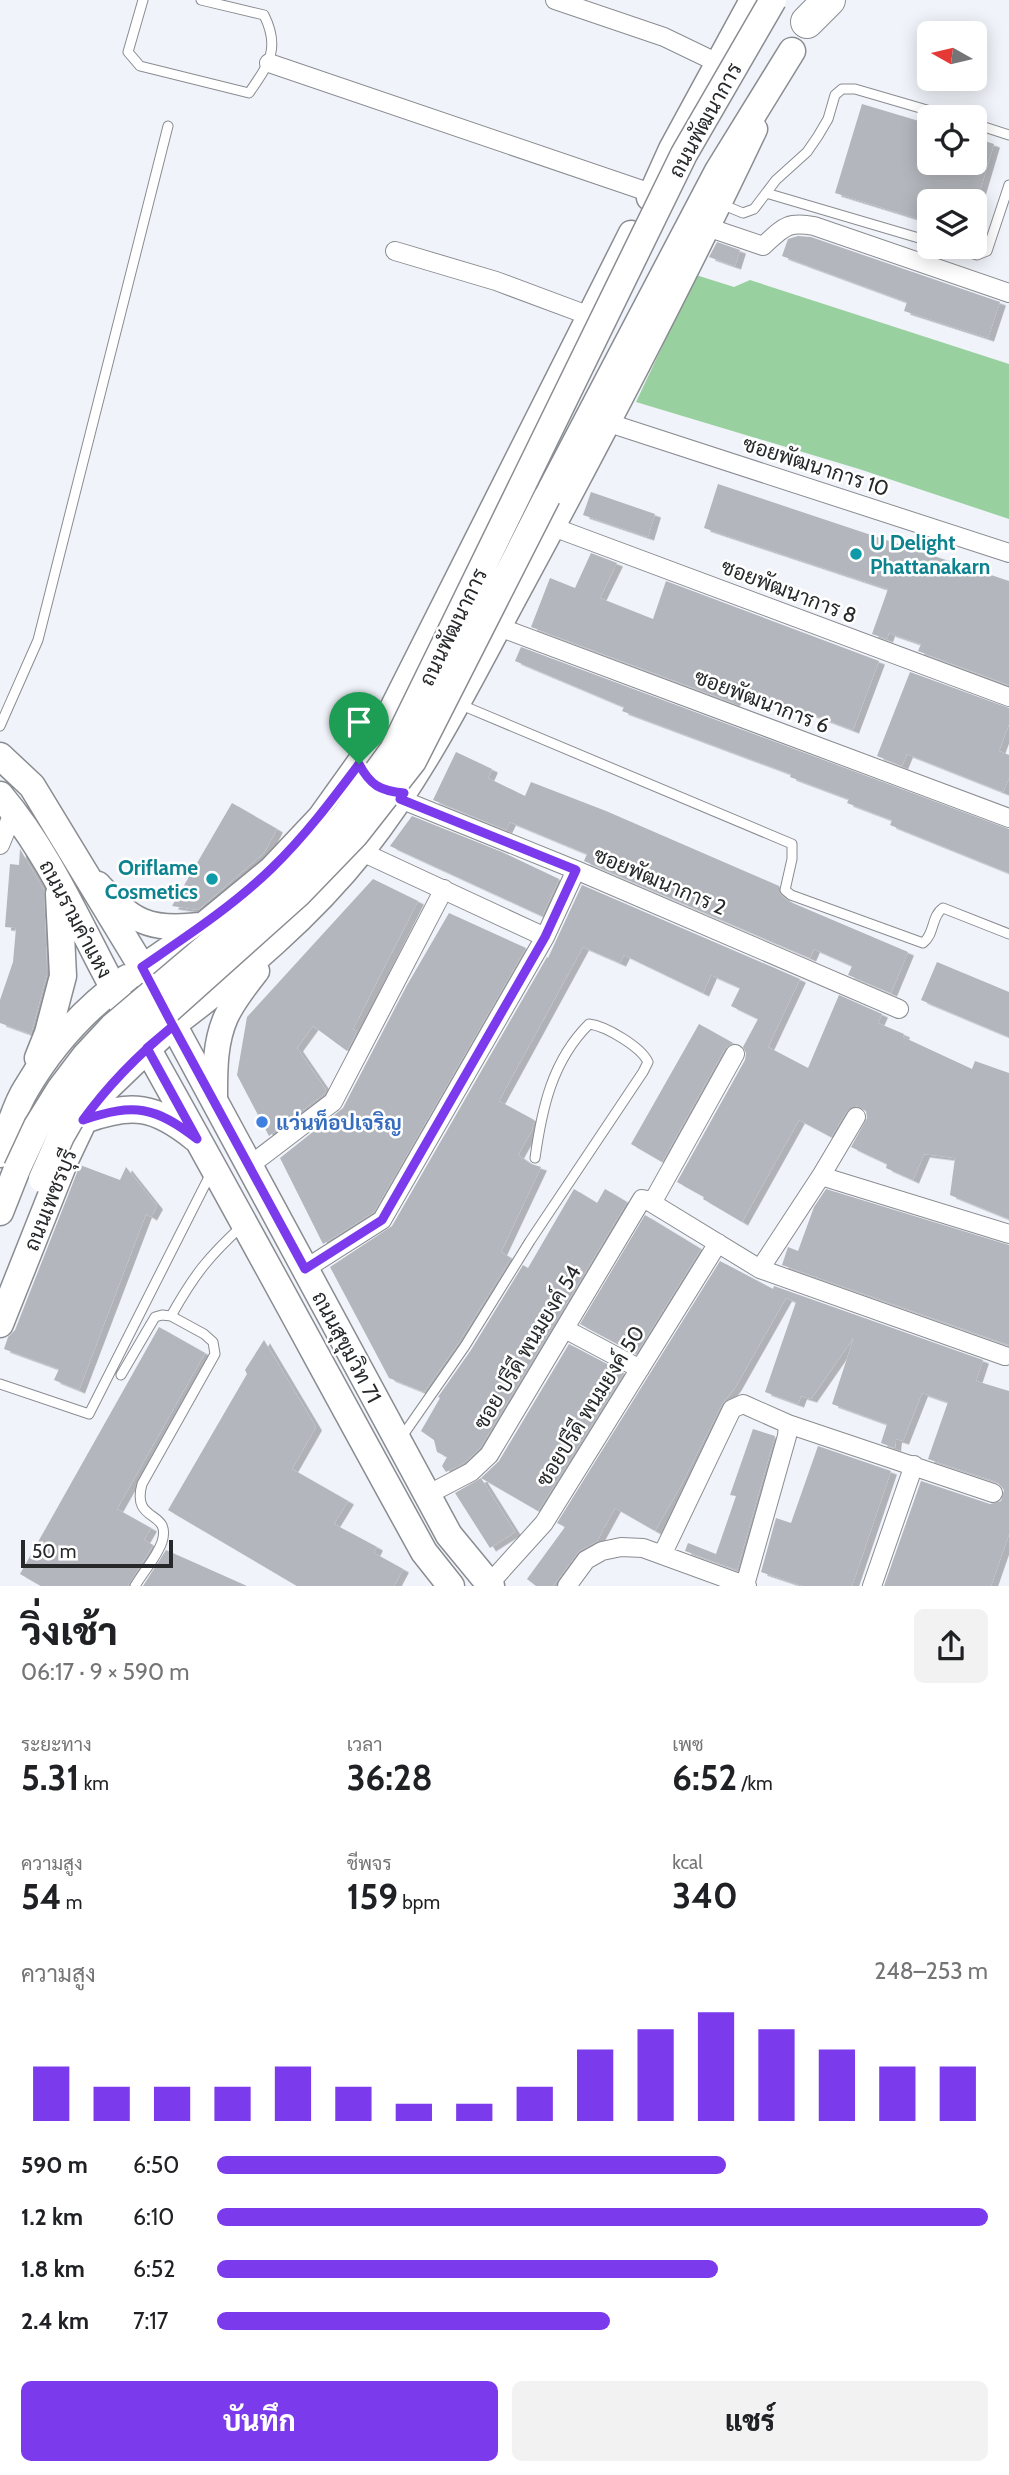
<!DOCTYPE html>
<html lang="th">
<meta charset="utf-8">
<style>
:root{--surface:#fff;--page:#f2f2f2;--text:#202124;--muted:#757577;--accent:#7c3aed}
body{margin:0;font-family:Cabin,Sarabun,sans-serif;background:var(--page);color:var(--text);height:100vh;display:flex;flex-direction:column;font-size:26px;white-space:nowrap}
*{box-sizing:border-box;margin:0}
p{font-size:23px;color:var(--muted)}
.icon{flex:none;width:38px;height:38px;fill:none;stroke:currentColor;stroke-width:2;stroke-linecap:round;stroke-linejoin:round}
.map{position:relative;height:1586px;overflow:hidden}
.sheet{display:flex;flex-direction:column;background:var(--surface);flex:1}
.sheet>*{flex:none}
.needle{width:46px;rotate:278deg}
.controls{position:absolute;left:917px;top:21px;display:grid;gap:14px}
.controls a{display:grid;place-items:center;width:70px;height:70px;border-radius:10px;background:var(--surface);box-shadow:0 4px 18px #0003;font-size:35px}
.scale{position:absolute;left:21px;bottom:18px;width:152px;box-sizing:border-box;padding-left:7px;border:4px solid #26282a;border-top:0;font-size:19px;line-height:24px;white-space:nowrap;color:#26282a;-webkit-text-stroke:5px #fff;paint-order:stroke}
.pin{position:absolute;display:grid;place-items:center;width:60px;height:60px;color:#fff;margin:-72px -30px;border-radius:50% 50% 50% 0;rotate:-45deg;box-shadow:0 0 7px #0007}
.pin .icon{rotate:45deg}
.round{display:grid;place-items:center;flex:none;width:74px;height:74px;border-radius:10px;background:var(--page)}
.headline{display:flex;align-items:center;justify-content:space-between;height:119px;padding:0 21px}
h1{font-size:38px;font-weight:800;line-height:52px}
.metrics{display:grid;grid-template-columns:repeat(3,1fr);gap:10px;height:119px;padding:7px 21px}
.metrics div{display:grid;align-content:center}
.metrics b{font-size:35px;font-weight:800}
.metrics small{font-size:19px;font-weight:400}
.metrics p{font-size:19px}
.chart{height:196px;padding:14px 21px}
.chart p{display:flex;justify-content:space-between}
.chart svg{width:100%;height:126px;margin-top:7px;stroke:var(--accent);stroke-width:6}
.primary-button{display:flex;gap:14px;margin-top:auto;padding:14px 21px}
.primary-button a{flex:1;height:80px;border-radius:10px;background:var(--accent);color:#fff;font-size:28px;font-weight:800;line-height:80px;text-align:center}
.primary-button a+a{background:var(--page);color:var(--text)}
ul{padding:0 21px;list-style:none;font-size:23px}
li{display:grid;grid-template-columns:112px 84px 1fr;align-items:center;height:52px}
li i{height:18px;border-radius:9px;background:var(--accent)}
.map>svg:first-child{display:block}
.green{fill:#99d09f}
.building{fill:#b3b6bc;filter:url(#shadow)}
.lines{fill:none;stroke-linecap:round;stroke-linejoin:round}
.lane-casing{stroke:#898c91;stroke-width:11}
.street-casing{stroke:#898c91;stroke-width:20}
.secondary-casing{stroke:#898c91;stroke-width:27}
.primary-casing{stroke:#898c91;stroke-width:29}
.highway-casing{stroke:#898c91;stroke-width:34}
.lane{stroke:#fff;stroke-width:9}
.street{stroke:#fff;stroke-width:18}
.secondary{stroke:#fff;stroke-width:24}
.primary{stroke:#fff;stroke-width:26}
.highway{stroke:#fff;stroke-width:32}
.primary-bridge-casing{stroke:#898c91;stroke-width:29;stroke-linecap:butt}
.primary-bridge{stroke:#fff;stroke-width:26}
.route-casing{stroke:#fff;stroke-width:14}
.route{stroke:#7c3aed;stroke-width:9}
.culture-dot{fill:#0f9aa8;stroke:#fff;stroke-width:2.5}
.shop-dot{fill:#3f7fe0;stroke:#fff;stroke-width:2.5}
.labels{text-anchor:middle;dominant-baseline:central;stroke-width:5;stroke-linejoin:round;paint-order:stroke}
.street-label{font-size:21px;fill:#26282a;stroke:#fff}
.culture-label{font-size:21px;font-weight:bold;fill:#0d838f;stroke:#fff;text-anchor:start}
.shop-label{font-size:21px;font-weight:bold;fill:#366cbe;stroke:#fff;text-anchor:start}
</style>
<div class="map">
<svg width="1009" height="1586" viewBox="0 0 1009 1586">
<defs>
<filter id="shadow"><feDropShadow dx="6" dy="3.5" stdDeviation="0" flood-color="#0004"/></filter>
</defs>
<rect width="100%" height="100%" fill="#f0f3f9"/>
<path class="green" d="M 696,275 L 734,287 L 750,280 L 1009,364 L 1009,519 L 859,469 L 636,402 Z"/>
<path class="building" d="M 862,104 L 929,124 L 929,163 L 975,163 L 975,138 L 994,144 L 977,201 L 929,201 L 929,222 L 835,193 Z
M 798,236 L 811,237 L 1000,302 L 988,338 L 904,311 L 907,302 L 782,256 L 788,239 Z
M 717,242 L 740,250 L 735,266 L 709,257 Z
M 718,484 L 1009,581 L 1009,685 L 918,651 L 921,644 L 889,633 L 887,639 L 872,634 L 888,589 L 704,528 Z
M 591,492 L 655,514 L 648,537 L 583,515 Z
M 591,553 L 617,563 L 600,598 L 653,619 L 666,581 L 879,661 L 853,730 L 740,687 L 734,703 L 531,627 L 550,578 L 575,588 Z
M 521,647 L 1009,829 L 1009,873 L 890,825 L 892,820 L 847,803 L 849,799 L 790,777 L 791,774 L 622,711 L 624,707 L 515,661 Z
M 910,672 L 1009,708 L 1009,724 L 999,751 L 1009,755 L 1009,778 L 1003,792 L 907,754 L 902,766 L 877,756 Z
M 456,752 L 492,769 L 488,778 L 525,796 L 531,782 L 606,811 L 779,886 L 779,893 L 788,901 L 908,952 L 891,993 L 848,975 L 852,966 L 814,949 L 810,958 L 584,861 L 587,854 L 510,822 L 506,830 L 433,800 Z
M 232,803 L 277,829 L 264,853 L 198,910 L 172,906 Z
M 412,816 L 502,852 L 559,879 L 542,916 L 390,846 Z
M 20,849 L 44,890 L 47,974 L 31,1034 L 0,1023 L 0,1000 L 13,962 L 16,928 L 5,927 L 10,864 L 19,865 Z
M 373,879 L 418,901 L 353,1029 L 357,1031 L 347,1051 L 313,1026 L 297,1048 L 326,1090 L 324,1094 L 269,1136 L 237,1075 L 247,1017 Z
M 582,885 L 800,979 L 768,1047 L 808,1068 L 839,995 L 882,1014 L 878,1023 L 904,1034 L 903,1037 L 972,1069 L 975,1061 L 1009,1073 L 1009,1219 L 950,1195 L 955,1158 L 924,1154 L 913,1180 L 886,1168 L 887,1164 L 851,1147 L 867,1118 L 866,1111 L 857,1106 L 847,1111 L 831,1137 L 799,1120 L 742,1222 L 703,1199 L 704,1197 L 677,1182 L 745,1060 L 746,1053 L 743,1047 L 758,1019 L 731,1006 L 740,988 L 711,975 L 703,993 L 624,955 L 620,963 L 583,947 L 499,1101 L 534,1120 L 532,1130 L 518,1155 L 531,1164 L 541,1167 L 501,1252 L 511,1258 L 459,1342 L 424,1392 L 389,1378 L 330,1267 L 392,1226 L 547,957 L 548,958 Z
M 449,913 L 526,948 L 374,1212 L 323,1244 L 280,1158 L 343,1108 L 406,987 Z
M 937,962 L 1009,992 L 1009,1037 L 921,1000 Z
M 699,1024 L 733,1043 L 725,1048 L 662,1162 L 631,1144 Z
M 80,1165 L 120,1180 L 126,1167 L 157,1206 L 151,1217 L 146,1214 L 79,1390 L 54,1380 L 59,1369 L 4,1349 L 8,1337 L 15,1330 Z
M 574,1189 L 597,1203 L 605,1189 L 627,1202 L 480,1448 L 464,1463 L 446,1472 L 442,1466 L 447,1457 L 437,1452 L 434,1440 L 421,1431 L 440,1398 L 438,1397 L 471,1350 L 523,1265 L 528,1268 Z
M 826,1189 L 1009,1245 L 1009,1345 L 782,1265 L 788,1247 L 798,1251 L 814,1207 Z
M 645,1215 L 701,1249 L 636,1354 L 580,1324 Z
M 720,1261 L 773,1289 L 774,1286 L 983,1360 L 976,1381 L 1009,1391 L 1009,1534 L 991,1586 L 884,1586 L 921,1481 L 990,1504 L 1001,1501 L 1004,1490 L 997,1482 L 928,1459 L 948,1402 L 922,1393 L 903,1441 L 896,1439 L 895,1448 L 881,1443 L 887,1424 L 832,1404 L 854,1337 L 811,1399 L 801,1396 L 798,1404 L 765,1392 L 796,1302 L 786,1298 L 735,1388 L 722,1404 L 683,1482 L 655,1531 L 615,1508 L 597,1541 L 579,1551 L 553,1586 L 536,1586 L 527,1579 L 565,1527 L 557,1523 Z
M 159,1327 L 205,1353 L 117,1509 L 151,1528 L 144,1540 L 153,1545 L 128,1586 L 41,1586 L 20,1574 Z
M 264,1340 L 316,1427 L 292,1469 L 348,1501 L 334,1524 L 377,1547 L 374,1553 L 403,1569 L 394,1586 L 297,1586 L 168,1510 L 247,1374 L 245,1370 Z
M 569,1344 L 624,1373 L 538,1511 L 481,1478 L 499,1461 Z
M 753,1429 L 775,1436 L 737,1570 L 685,1551 L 688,1543 L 716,1554 L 736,1496 L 730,1495 Z
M 818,1446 L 891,1471 L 852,1586 L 803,1586 L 761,1572 L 776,1518 L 791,1523 Z
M 481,1478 L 515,1532 L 490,1548 L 455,1493 Z
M 166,1550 L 247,1586 L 143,1586 Z"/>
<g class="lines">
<g class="lane-casing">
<path id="lane" d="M 143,0 L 128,52 L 140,66 L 249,93 C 268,65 281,49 264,15 L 201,0
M 975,124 L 1009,135
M 766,193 L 929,241
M 721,204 L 743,213 L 754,209 L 776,180 L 807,152 L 818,136 L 828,119 L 835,95 L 842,89 L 855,89 L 951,117
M 949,247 L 977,255 L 987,251 L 1009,185
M 459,704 L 792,844 L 792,859 L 785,890 L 791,895 L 923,943 C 935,934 931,916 943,908 L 1009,934
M 0,726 L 38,640 L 168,126
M 121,1375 L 155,1317 L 162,1315 L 171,1316
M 0,1384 L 89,1414 L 211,1173
M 401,1438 L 465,1346 L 530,1241 L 643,1072 L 648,1062 C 641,1047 606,1026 589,1024 C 552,1061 542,1108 535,1158
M 135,1586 C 143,1572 157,1557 162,1542 C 172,1509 131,1524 142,1484 L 215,1354 L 213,1342 L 204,1334 L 171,1316 C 194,1275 208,1257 243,1225"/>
</g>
<g class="street-casing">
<path id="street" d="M 555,0 L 664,37 L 718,63
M 269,63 L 651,193
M 707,227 L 763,246 C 783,228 786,221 814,226 L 1009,293
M 395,251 L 496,281 L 590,316
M 609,423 L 1009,553
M 553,527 L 1009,697
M 499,627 L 1009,818
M 400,799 L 576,870 L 899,1009
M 0,845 L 14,811
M 362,852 L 545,937
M 249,1166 L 333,1102 L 444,889
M 821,1176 L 1009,1234
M 652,1203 L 735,1054
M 305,1269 L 382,1220 L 545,937 L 576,870
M 760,1269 L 821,1176 L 856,1117
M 565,1329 L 640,1369
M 427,1495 L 471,1472 L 489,1455 L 642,1199 L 647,1200 L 760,1269 L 1005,1356
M 662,1555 L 732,1409 L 743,1404 L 788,1424
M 489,1584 L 544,1523 L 718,1243
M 745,1585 L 787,1436 L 788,1424 L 993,1493
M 567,1586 L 586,1560 L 602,1551 L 621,1547 L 643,1548 L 747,1586
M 872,1586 L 914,1465"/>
</g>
<g class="secondary-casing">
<path id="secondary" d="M 649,198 L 671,149 L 752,0
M 98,884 C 133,922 148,931 200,925
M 142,967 L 204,924 L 271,869 L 320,817 L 378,736 L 631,233
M 173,1026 C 242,974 310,917 364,849 C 428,768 473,674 522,584 C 603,434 682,283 755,129
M 215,1103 C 215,1074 214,1044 226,1017 C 234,1000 246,985 257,971"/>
</g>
<g class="primary-casing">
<path id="primary" d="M 547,497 L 718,171 L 792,51
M 0,756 L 32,786 L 142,967 L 449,1535 L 491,1586
M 0,795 C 54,859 84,937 125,1009 C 227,1189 324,1371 424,1552 L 451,1586
M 38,1058 L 48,1033 L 63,976 L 59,894
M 84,1120 C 132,1103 154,1105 195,1138
M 0,1154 C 8,1133 14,1108 26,1089 C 51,1046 87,1007 127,978
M 0,1212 L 17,1169
M 0,1324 L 66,1158 L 84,1120 L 105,1090 L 160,1037"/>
</g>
<g class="highway-casing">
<path id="highway" d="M 807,22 L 829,0"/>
</g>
<use href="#lane" class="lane"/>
<use href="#street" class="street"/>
<use href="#secondary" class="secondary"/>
<use href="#primary" class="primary"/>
<use href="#highway" class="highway"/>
<g class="primary-bridge-casing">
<path id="primary-bridge" d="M 17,1169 L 37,1126 L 60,1089 L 85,1056 L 112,1027 L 289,877 L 344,817 L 393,750 L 684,154 L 773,0
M 42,1179 L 61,1136 L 80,1103 L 107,1069 L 136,1039 L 299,893 L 355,835 L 413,761 L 547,497"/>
</g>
<use href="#primary-bridge" class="primary-bridge"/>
</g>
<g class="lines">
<g class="route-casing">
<path id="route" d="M 359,764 C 332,800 305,836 272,868 C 233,906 187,936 142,967 L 173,1026 L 147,1048 L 197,1139 C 155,1106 134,1103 83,1120 C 109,1084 139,1054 173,1026 L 305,1269 L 382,1220 L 545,937 L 576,870 L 400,799 L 404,793 C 380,791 370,785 359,764"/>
</g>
<use href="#route" class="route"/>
</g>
<g class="culture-dot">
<circle cx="856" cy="554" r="7"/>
<circle cx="212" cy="879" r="7"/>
</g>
<circle class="shop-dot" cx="262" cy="1122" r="7"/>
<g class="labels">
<g class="street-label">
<text transform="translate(705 120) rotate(-61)">ถนนพัฒนาการ</text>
<text transform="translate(816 466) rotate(18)">ซอยพัฒนาการ 10</text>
<text transform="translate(789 591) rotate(21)">ซอยพัฒนาการ 8</text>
<text transform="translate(453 627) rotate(-64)">ถนนพัฒนาการ</text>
<text transform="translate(762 701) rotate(21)">ซอยพัฒนาการ 6</text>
<text transform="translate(660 881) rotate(23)">ซอยพัฒนาการ 2</text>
<text transform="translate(76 919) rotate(62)">ถนนรามคำแหง</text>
<text transform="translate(50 1200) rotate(-68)">ถนนเพชรบุรี</text>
<text transform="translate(347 1347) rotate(62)">ถนนสุขุมวิท 71</text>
<text transform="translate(527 1347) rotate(-59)">ซอย ปรีดี พนมยงค์ 54</text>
<text transform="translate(590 1406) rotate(-58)">ซอยปรีดี พนมยงค์ 50</text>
</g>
<g class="culture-label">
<text x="870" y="542">U Delight<tspan x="870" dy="24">Phattanakarn</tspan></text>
<text x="198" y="867" text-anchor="end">Oriflame<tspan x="198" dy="24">Cosmetics</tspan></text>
</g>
<g class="shop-label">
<text x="276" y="1122">แว่นท็อปเจริญ</text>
</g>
</g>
</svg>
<div class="controls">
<a><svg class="needle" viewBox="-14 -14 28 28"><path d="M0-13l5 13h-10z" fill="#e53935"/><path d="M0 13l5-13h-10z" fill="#757577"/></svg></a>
<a><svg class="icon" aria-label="locate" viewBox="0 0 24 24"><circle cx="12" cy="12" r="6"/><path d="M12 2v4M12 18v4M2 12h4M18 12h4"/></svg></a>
<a><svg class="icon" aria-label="layers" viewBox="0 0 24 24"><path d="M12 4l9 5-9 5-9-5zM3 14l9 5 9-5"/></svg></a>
</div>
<div class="scale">50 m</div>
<div class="pin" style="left:359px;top:764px;background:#1e9e55"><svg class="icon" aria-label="arrive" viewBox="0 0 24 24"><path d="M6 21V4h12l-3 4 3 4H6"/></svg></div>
</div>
<section class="sheet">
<div class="headline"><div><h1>วิ่งเช้า</h1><p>06:17 · 9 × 590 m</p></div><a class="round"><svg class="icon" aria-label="share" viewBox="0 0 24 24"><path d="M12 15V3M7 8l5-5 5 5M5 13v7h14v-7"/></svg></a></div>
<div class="metrics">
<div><p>ระยะทาง</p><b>5.31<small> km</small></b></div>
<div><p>เวลา</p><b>36:28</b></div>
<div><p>เพซ</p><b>6:52<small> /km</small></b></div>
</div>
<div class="metrics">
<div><p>ความสูง</p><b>54<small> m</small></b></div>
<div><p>ชีพจร</p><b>159<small> bpm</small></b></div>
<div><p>kcal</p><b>340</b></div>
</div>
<div class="chart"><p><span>ความสูง</span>248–253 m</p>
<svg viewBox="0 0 160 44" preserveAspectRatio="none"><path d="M5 44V25M15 44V32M25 44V32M35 44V32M45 44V25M55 44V32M65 44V38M75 44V38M85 44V32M95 44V19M105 44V12M115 44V6M125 44V12M135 44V19M145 44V25M155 44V25"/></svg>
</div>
<ul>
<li><b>590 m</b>6:50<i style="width:66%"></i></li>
<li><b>1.2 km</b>6:10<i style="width:100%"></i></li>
<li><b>1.8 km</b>6:52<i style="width:65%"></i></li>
<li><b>2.4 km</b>7:17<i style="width:51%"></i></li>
</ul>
<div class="primary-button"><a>บันทึก</a><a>แชร์</a></div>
</section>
